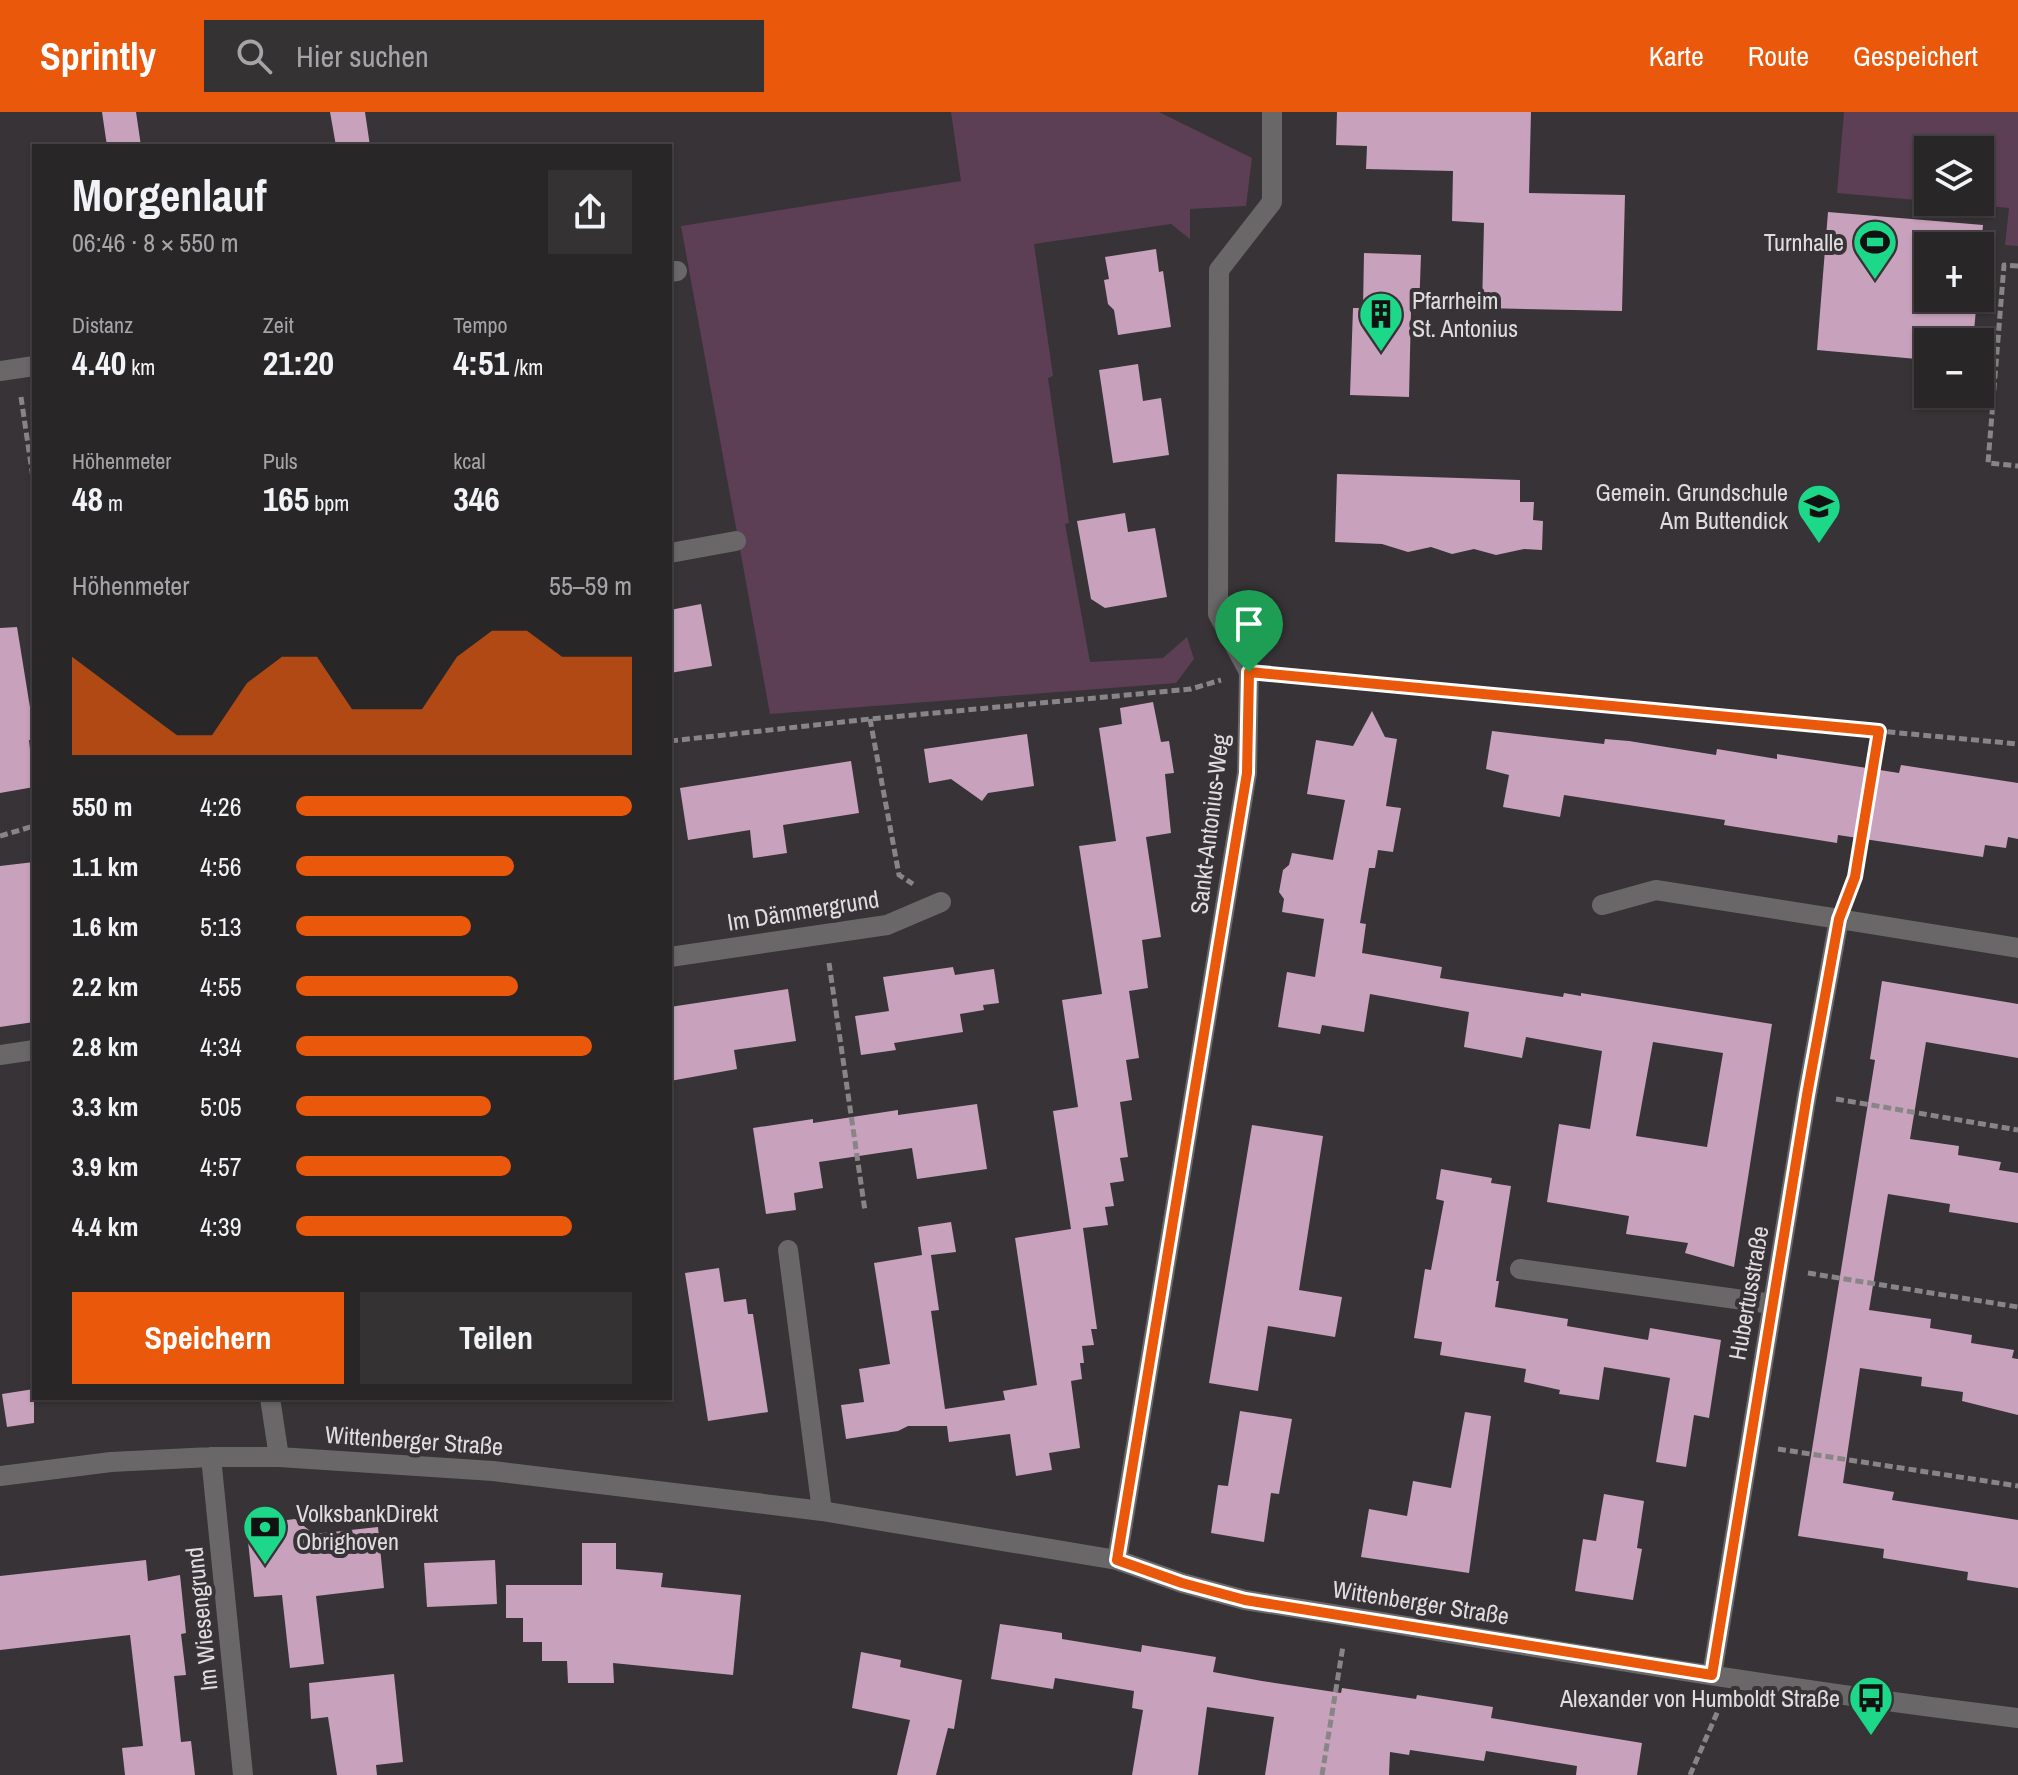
<!DOCTYPE html>
<html lang="de">
<meta charset="utf-8">
<style>
:root{--surface:#292628;--page:#353234;--text:#f1f3f6;--muted:#a5a5a8;--line:#454345;--accent:#ea580c}
body{margin:0;font-family:"Archivo Narrow",sans-serif;background:var(--page);color:var(--text);height:100vh;display:flex;flex-direction:column;font-size:30px;white-space:nowrap}
*{box-sizing:border-box;margin:0}
p{font-size:26px;color:var(--muted)}
.icon{flex:none;width:44px;height:44px;fill:none;stroke:currentColor;stroke-width:2;stroke-linecap:round;stroke-linejoin:round}
.map{position:relative;flex:1;overflow:hidden}
.side{position:absolute;left:32px;top:32px;width:640px;height:1256px;display:flex;flex-direction:column;background:var(--surface);border-radius:0px;box-shadow:0 2px 6px #0004,0 0 0 2px var(--line)}
.side>*{flex:none}
.controls{position:absolute;left:1914px;top:24px;display:grid;gap:16px}
.controls a{display:grid;place-items:center;width:80px;height:80px;border-radius:0px;background:var(--surface);box-shadow:0 2px 6px #0004,0 0 0 2px var(--line);font-size:40px}
.pin{position:absolute;display:grid;place-items:center;width:68px;height:68px;color:#fff;margin:-82px -34px;border-radius:50% 50% 50% 0;rotate:-45deg;box-shadow:0 0 8px #0007}
.pin .icon{rotate:45deg}
.round{display:grid;place-items:center;flex:none;width:84px;height:84px;border-radius:0px;background:var(--page)}
.head{display:flex;align-items:center;justify-content:space-between;height:136px;padding:0 40px}
h1{font-size:44px;font-weight:800;line-height:60px}
.stats{display:grid;grid-template-columns:repeat(3,1fr);gap:12px;height:136px;padding:8px 40px}
.stats div{display:grid;align-content:center}
.stats b{font-size:34px;font-weight:800}
.stats small{font-size:22px;font-weight:400}
.stats p{font-size:22px}
.chart{height:224px;padding:16px 40px}
.chart p{display:flex;justify-content:space-between}
.chart svg{width:100%;height:144px;margin-top:8px;fill:var(--accent);opacity:.7}
.button{display:flex;gap:16px;margin-top:auto;padding:16px 40px}
.button a{flex:1;height:92px;border-radius:0px;background:var(--accent);color:#fff;font-size:32px;font-weight:800;line-height:92px;text-align:center}
.button a+a{background:var(--page);color:var(--text)}
ul{padding:0 40px;list-style:none;font-size:26px}
li{display:grid;grid-template-columns:128px 96px 1fr;align-items:center;height:60px}
li i{height:20px;border-radius:10px;background:var(--accent)}
header{display:flex;align-items:center;gap:48px;box-sizing:border-box;height:112px;padding:0 40px;background:var(--accent);color:#fff}
header strong{font-size:38px}
nav{display:flex;gap:44px;margin-inline-start:auto;font-size:28px}
.search{width:560px;height:72px;background:var(--page);display:flex;align-items:center;gap:20px;box-sizing:border-box;padding:0 28px;border-radius:0px;color:var(--muted);font-size:30px}
.map>svg:first-child{display:block}
.green{fill:#5c3f54}
.building{fill:#c8a1bd;fill-rule:evenodd}
.lines{fill:none;stroke-linecap:round;stroke-linejoin:round}
.path{stroke:#888587;stroke-width:5;stroke-dasharray:8 4;stroke-linecap:butt}
.minor{stroke:#696768;stroke-width:20}
.route-casing{stroke:#fff;stroke-width:16}
.route{stroke:#ea580c;stroke-width:10}
.labels{text-anchor:middle;dominant-baseline:central;stroke-width:8;stroke-linejoin:round;paint-order:stroke}
.poi-label{font-size:24px;fill:#e0dddf;stroke:#373336;text-anchor:end}
.street-label{font-size:24px;fill:#e0dddf;stroke:#373336}
</style>
<header>
<strong>Sprintly</strong>
<div class="search"><svg class="icon" aria-label="search" viewBox="0 0 24 24"><circle cx="10" cy="10" r="6"/><path d="M15 15l6 6"/></svg>Hier suchen</div>
<nav><a>Karte</a><a>Route</a><a>Gespeichert</a></nav>
</header>
<div class="map">
<svg width="2018" height="1663" viewBox="0 0 2018 1663">
<rect width="100%" height="100%" fill="#373336"/>
<path class="green" d="M 951,0 L 1159,0 L 1252,46 L 1246,94 L 1190,97 L 1190,127 L 1171,112 L 1034,132 L 1053,264 L 1048,266 L 1069,411 L 1065,412 L 1090,550 L 1163,546 L 1187,525 L 1194,547 L 1176,571 L 770,602 L 681,114 L 961,69 Z
M 1844,0 L 2018,0 L 2018,134 L 2005,133 L 2009,96 L 1942,90 L 1980,90 L 1980,38 L 1928,38 L 1928,89 L 1837,81 Z"/>
<path class="building" d="M 102,0 L 136,0 L 141,34 L 107,34 Z
M 330,0 L 365,0 L 370,34 L 336,34 Z
M 1337,0 L 1531,0 L 1529,81 L 1625,83 L 1622,199 L 1482,196 L 1484,111 L 1452,109 L 1453,59 L 1366,57 L 1367,34 L 1336,33 Z
M 1828,100 L 1983,113 L 1980,151 L 1980,134 L 1928,134 L 1928,186 L 1977,186 L 1973,230 L 1928,230 L 1928,248 L 1817,238 Z
M 1156,137 L 1159,160 L 1163,159 L 1171,215 L 1118,223 L 1114,198 L 1108,192 L 1104,168 L 1109,167 L 1105,145 Z
M 1364,141 L 1421,143 L 1419,199 L 1411,199 L 1409,285 L 1350,283 L 1353,196 L 1363,196 Z
M 1138,252 L 1143,289 L 1161,286 L 1169,343 L 1113,351 L 1099,258 Z
M 1337,362 L 1520,368 L 1520,390 L 1534,390 L 1533,408 L 1543,409 L 1542,438 L 1524,437 L 1496,443 L 1474,437 L 1452,442 L 1431,435 L 1408,440 L 1382,432 L 1335,430 Z
M 1125,401 L 1128,420 L 1155,416 L 1167,485 L 1105,496 L 1091,487 L 1077,409 Z
M 701,492 L 712,554 L 670,561 L 670,498 Z
M 17,515 L 34,620 L 34,628 L 29,628 L 34,675 L 0,681 L 0,516 Z
M 1153,590 L 1161,630 L 1169,629 L 1174,661 L 1165,662 L 1171,721 L 1146,725 L 1161,825 L 1142,828 L 1148,876 L 1129,879 L 1139,946 L 1126,948 L 1132,988 L 1120,990 L 1128,1045 L 1120,1046 L 1124,1069 L 1110,1071 L 1114,1094 L 1105,1095 L 1108,1113 L 1083,1116 L 1097,1217 L 1091,1217 L 1094,1233 L 1082,1234 L 1084,1251 L 1080,1251 L 1082,1267 L 1071,1269 L 1080,1336 L 1049,1341 L 1052,1358 L 1016,1364 L 1010,1322 L 949,1330 L 947,1314 L 908,1314 L 898,1319 L 846,1327 L 841,1293 L 864,1290 L 859,1257 L 890,1252 L 874,1151 L 922,1143 L 918,1115 L 951,1110 L 956,1140 L 931,1143 L 939,1198 L 931,1199 L 945,1297 L 1005,1288 L 1003,1279 L 1037,1273 L 1015,1126 L 1071,1117 L 1053,999 L 1078,995 L 1062,888 L 1102,882 L 1079,734 L 1116,729 L 1099,616 L 1122,612 L 1120,596 Z
M 1372,599 L 1385,625 L 1397,627 L 1386,694 L 1401,696 L 1393,740 L 1378,738 L 1375,756 L 1369,756 L 1360,811 L 1366,812 L 1362,841 L 1442,855 L 1440,866 L 1563,885 L 1564,881 L 1581,884 L 1581,881 L 1772,912 L 1734,1155 L 1685,1141 L 1688,1131 L 1626,1122 L 1629,1104 L 1547,1090 L 1559,1012 L 1590,1017 L 1602,939 L 1526,925 L 1522,946 L 1464,935 L 1469,900 L 1370,882 L 1364,920 L 1322,913 L 1320,922 L 1278,915 L 1287,860 L 1315,865 L 1324,807 L 1282,800 L 1284,787 L 1279,780 L 1283,758 L 1289,753 L 1292,741 L 1333,748 L 1345,688 L 1307,682 L 1316,628 L 1353,634 ZM 1653,930 L 1723,941 L 1707,1035 L 1636,1024 Z
M 1492,619 L 1604,632 L 1605,627 L 1629,629 L 1716,643 L 1717,637 L 1777,647 L 1777,642 L 1899,661 L 1901,653 L 2018,671 L 2018,727 L 2008,725 L 2006,736 L 1985,733 L 1983,745 L 1838,723 L 1837,731 L 1724,713 L 1725,708 L 1564,683 L 1560,705 L 1503,695 L 1509,663 L 1486,657 Z
M 1027,622 L 1034,674 L 988,681 L 982,689 L 951,667 L 929,671 L 924,637 Z
M 851,649 L 859,701 L 783,713 L 787,741 L 753,746 L 750,718 L 688,728 L 680,676 Z
M 34,750 L 34,910 L 0,915 L 0,754 Z
M 953,855 L 955,863 L 994,857 L 999,891 L 983,893 L 984,898 L 960,902 L 963,920 L 894,931 L 896,938 L 861,943 L 855,904 L 889,899 L 883,865 Z
M 1882,869 L 2018,892 L 2018,946 L 1926,930 L 1910,1027 L 1959,1034 L 1958,1043 L 2001,1050 L 1999,1058 L 2018,1061 L 2018,1111 L 1949,1100 L 1950,1092 L 1888,1082 L 1869,1198 L 1931,1207 L 1930,1216 L 1972,1223 L 1971,1231 L 2014,1238 L 2012,1246 L 2018,1247 L 2018,1303 L 1962,1289 L 1963,1280 L 1921,1274 L 1922,1265 L 1860,1256 L 1843,1371 L 1894,1380 L 1892,1388 L 2018,1408 L 2018,1476 L 1967,1468 L 1968,1460 L 1883,1446 L 1884,1437 L 1798,1424 L 1875,948 L 1870,947 Z
M 788,877 L 796,929 L 734,938 L 737,957 L 670,969 L 670,895 Z
M 977,992 L 987,1057 L 917,1067 L 912,1036 L 819,1050 L 823,1076 L 794,1081 L 796,1098 L 766,1102 L 753,1016 L 813,1007 L 813,1011 L 898,998 L 898,1003 Z
M 1252,1013 L 1323,1024 L 1299,1178 L 1342,1185 L 1335,1225 L 1268,1214 L 1258,1279 L 1209,1271 Z
M 1441,1057 L 1492,1066 L 1491,1071 L 1511,1074 L 1496,1169 L 1499,1169 L 1495,1195 L 1568,1207 L 1567,1214 L 1648,1228 L 1650,1216 L 1721,1228 L 1709,1306 L 1694,1303 L 1686,1355 L 1656,1350 L 1670,1266 L 1604,1255 L 1599,1288 L 1559,1282 L 1560,1278 L 1524,1270 L 1526,1257 L 1440,1243 L 1442,1230 L 1414,1226 L 1425,1157 L 1431,1158 L 1444,1089 L 1436,1087 Z
M 719,1156 L 724,1190 L 746,1187 L 748,1202 L 753,1202 L 768,1300 L 708,1309 L 685,1161 Z
M 34,1277 L 34,1311 L 7,1315 L 2,1282 Z
M 1240,1299 L 1292,1307 L 1279,1382 L 1271,1381 L 1264,1430 L 1211,1421 L 1218,1373 L 1228,1374 Z
M 1465,1300 L 1491,1304 L 1469,1461 L 1361,1445 L 1369,1397 L 1407,1404 L 1413,1369 L 1451,1376 Z
M 1604,1382 L 1644,1389 L 1637,1436 L 1642,1437 L 1633,1488 L 1575,1479 L 1583,1427 L 1596,1429 Z
M 295,1407 L 314,1422 L 378,1415 L 384,1476 L 316,1484 L 324,1552 L 290,1556 L 282,1483 L 254,1485 L 248,1429 L 263,1411 Z
M 582,1431 L 616,1431 L 616,1457 L 663,1461 L 661,1475 L 741,1483 L 733,1563 L 613,1551 L 614,1571 L 568,1571 L 567,1549 L 542,1549 L 542,1530 L 523,1530 L 523,1506 L 506,1506 L 506,1473 L 582,1473 Z
M 146,1448 L 148,1469 L 180,1463 L 186,1521 L 181,1522 L 186,1563 L 174,1564 L 181,1630 L 191,1629 L 195,1663 L 125,1663 L 122,1636 L 143,1634 L 130,1523 L 0,1538 L 0,1464 Z
M 495,1448 L 497,1492 L 427,1495 L 424,1451 Z
M 1000,1512 L 1062,1521 L 1062,1527 L 1141,1540 L 1142,1533 L 1216,1545 L 1213,1560 L 1262,1569 L 1341,1581 L 1342,1576 L 1416,1587 L 1417,1583 L 1493,1595 L 1491,1606 L 1642,1631 L 1637,1663 L 1576,1663 L 1577,1654 L 1486,1639 L 1484,1649 L 1410,1638 L 1409,1643 L 1390,1640 L 1389,1663 L 1265,1663 L 1274,1605 L 1207,1595 L 1198,1663 L 1132,1663 L 1143,1598 L 1132,1596 L 1134,1579 L 1055,1566 L 1053,1577 L 991,1567 Z
M 861,1540 L 901,1548 L 900,1555 L 962,1568 L 954,1617 L 948,1616 L 936,1663 L 897,1663 L 910,1608 L 852,1596 Z
M 394,1562 L 403,1650 L 376,1653 L 377,1663 L 337,1663 L 328,1605 L 311,1607 L 309,1571 Z"/>
<g class="lines">
<path class="path" d="M 2018,154 L 2004,153 L 1988,351 L 2018,354
M 21,285 L 34,373
M 1278,563 L 2018,632
M 870,607 L 899,763 L 913,772
M 670,629 L 870,607 L 1191,577 L 1221,568
M 0,724 L 34,714
M 1849,780 L 1855,765 L 1879,619
M 829,851 L 865,1099
M 1836,987 L 2018,1018
M 1808,1161 L 2018,1195
M 1778,1337 L 2018,1374
M 1322,1663 L 1343,1534
M 1690,1663 L 1720,1594"/>
<path class="minor" d="M 670,160 L 677,159
M 0,259 L 34,254
M 670,441 L 736,429
M 1602,793 L 1656,778 L 1839,807
M 670,845 L 887,813 L 941,790
M 0,943 L 34,938
M 788,1138 L 822,1399
M 1520,1157 L 1772,1192
M 270,1286 L 279,1345
M 211,1345 L 243,1663
M 0,1364 L 111,1350 L 211,1345 L 279,1345 L 493,1359 L 822,1399 L 1117,1448 L 1182,1471 L 1245,1488 C 1503,1529 1759,1575 2018,1606
M 1117,1448 L 1247,661 L 1249,560 L 1218,502 L 1219,158 L 1272,90 L 1272,0
M 1712,1563 L 1807,983 L 1839,807 L 2018,836"/>
</g>
<g class="lines">
<g class="route-casing">
<path id="route" d="M 1249,560 L 1879,619 L 1855,765 L 1839,807 L 1807,983 L 1712,1563 L 1245,1488 L 1182,1471 L 1117,1448 L 1247,661 Z"/>
</g>
<use href="#route" class="route"/>
</g>
<defs>
<g id="stadium-pin" transform="scale(2.3)"><path d="M0 17L-7.5 6A9.5 9.5 0 1 1 7.5 6Z" fill="#1dd888" stroke="#373336"/><path d="M0-5a6.5 5 0 1 0 0 10a6.5 5 0 1 0 0-10ZM-3.5-1.8h7v3.6h-7Z" fill="#111"/></g>
<g id="building-pin" transform="scale(2.3)"><path d="M0 17L-7.5 6A9.5 9.5 0 1 1 7.5 6Z" fill="#1dd888" stroke="#373336"/><path d="M-4-6H4V6H1V3H-1V6H-4ZM-2.5-4.3h1.7v1.8h-1.7ZM.8-4.3h1.7v1.8H.8ZM-2.5-1h1.7V.8h-1.7ZM.8-1h1.7V.8H.8Z" fill="#111"/></g>
<g id="school-pin" transform="scale(2.3)"><path d="M0 17L-7.5 6A9.5 9.5 0 1 1 7.5 6Z" fill="#1dd888" stroke="#373336"/><path d="M0-5L7-2L0 1L-7-2ZM-4 1L0 2.5L4 1V4Q0 6-4 4Z" fill="#111"/></g>
<g id="bank-pin" transform="scale(2.3)"><path d="M0 17L-7.5 6A9.5 9.5 0 1 1 7.5 6Z" fill="#1dd888" stroke="#373336"/><path d="M-6-4H6V4H-6ZM0-2.3a2.3 2.3 0 1 0 0 4.6a2.3 2.3 0 1 0 0-4.6Z" fill="#111"/></g>
<g id="bus-pin" transform="scale(2.3)"><path d="M0 17L-7.5 6A9.5 9.5 0 1 1 7.5 6Z" fill="#1dd888" stroke="#373336"/><path d="M-5-6H5V4H4V6H2V4H-2V6H-4V4H-5ZM-3.5-4V0h7V-4ZM-3.5 1.2v1.5H-2V1.2ZM2 1.2v1.5H3.5V1.2Z" fill="#111"/></g>
</defs>
<g fill-rule="evenodd">
<use href="#stadium-pin" x="1875" y="130"/>
<use href="#building-pin" x="1381" y="202"/>
<use href="#school-pin" x="1819" y="394"/>
<use href="#bank-pin" x="265" y="1415"/>
<use href="#bus-pin" x="1871" y="1586"/>
</g>
<g class="labels">
<g class="poi-label">
<text x="1844" y="130">Turnhalle</text>
<text x="1412" y="188" text-anchor="start">Pfarrheim<tspan x="1412" dy="28">St. Antonius</tspan></text>
<text x="1788" y="380">Gemein. Grundschule<tspan x="1788" dy="28">Am Buttendick</tspan></text>
<text x="296" y="1401" text-anchor="start">VolksbankDirekt<tspan x="296" dy="28">Obrighoven</tspan></text>
<text x="1840" y="1586">Alexander von Humboldt Straße</text>
</g>
<g class="street-label">
<text transform="translate(1209 712) rotate(-83)">Sankt-Antonius-Weg</text>
<text transform="translate(803 798) rotate(-9)">Im Dämmergrund</text>
<text transform="translate(1748 1181) rotate(-80)">Hubertusstraße</text>
<text transform="translate(414 1328) rotate(4)">Wittenberger Straße</text>
<text transform="translate(1421 1490) rotate(9)">Wittenberger Straße</text>
<text transform="translate(201 1507) rotate(-96)">Im Wiesengrund</text>
</g>
</g>
</svg>
<div class="controls">
<a><svg class="icon" aria-label="layers" viewBox="0 0 24 24"><path d="M12 4l9 5-9 5-9-5zM3 14l9 5 9-5"/></svg></a>
<a>+</a>
<a>−</a>
</div>
<div class="pin" style="left:1249px;top:560px;background:#1e9e55"><svg class="icon" aria-label="arrive" viewBox="0 0 24 24"><path d="M6 21V4h12l-3 4 3 4H6"/></svg></div>
<section class="side">
<div class="head"><div><h1>Morgenlauf</h1><p>06:46 · 8 × 550 m</p></div><a class="round"><svg class="icon" aria-label="share" viewBox="0 0 24 24"><path d="M12 15V3M7 8l5-5 5 5M5 13v7h14v-7"/></svg></a></div>
<div class="stats">
<div><p>Distanz</p><b>4.40<small> km</small></b></div>
<div><p>Zeit</p><b>21:20</b></div>
<div><p>Tempo</p><b>4:51<small> /km</small></b></div>
</div>
<div class="stats">
<div><p>Höhenmeter</p><b>48<small> m</small></b></div>
<div><p>Puls</p><b>165<small> bpm</small></b></div>
<div><p>kcal</p><b>346</b></div>
</div>
<div class="chart"><p><span>Höhenmeter</span>55–59 m</p>
<svg viewBox="0 0 160 44" preserveAspectRatio="none"><path d="M0 44V14L10 22L20 30L30 38L40 38L50 22L60 14L70 14L80 30L90 30L100 30L110 14L120 6L130 6L140 14L150 14L160 14V44z"/></svg>
</div>
<ul>
<li><b>550 m</b>4:26<i style="width:100%"></i></li>
<li><b>1.1 km</b>4:56<i style="width:65%"></i></li>
<li><b>1.6 km</b>5:13<i style="width:52%"></i></li>
<li><b>2.2 km</b>4:55<i style="width:66%"></i></li>
<li><b>2.8 km</b>4:34<i style="width:88%"></i></li>
<li><b>3.3 km</b>5:05<i style="width:58%"></i></li>
<li><b>3.9 km</b>4:57<i style="width:64%"></i></li>
<li><b>4.4 km</b>4:39<i style="width:82%"></i></li>
</ul>
<div class="button"><a>Speichern</a><a>Teilen</a></div>
</section>
</div>
